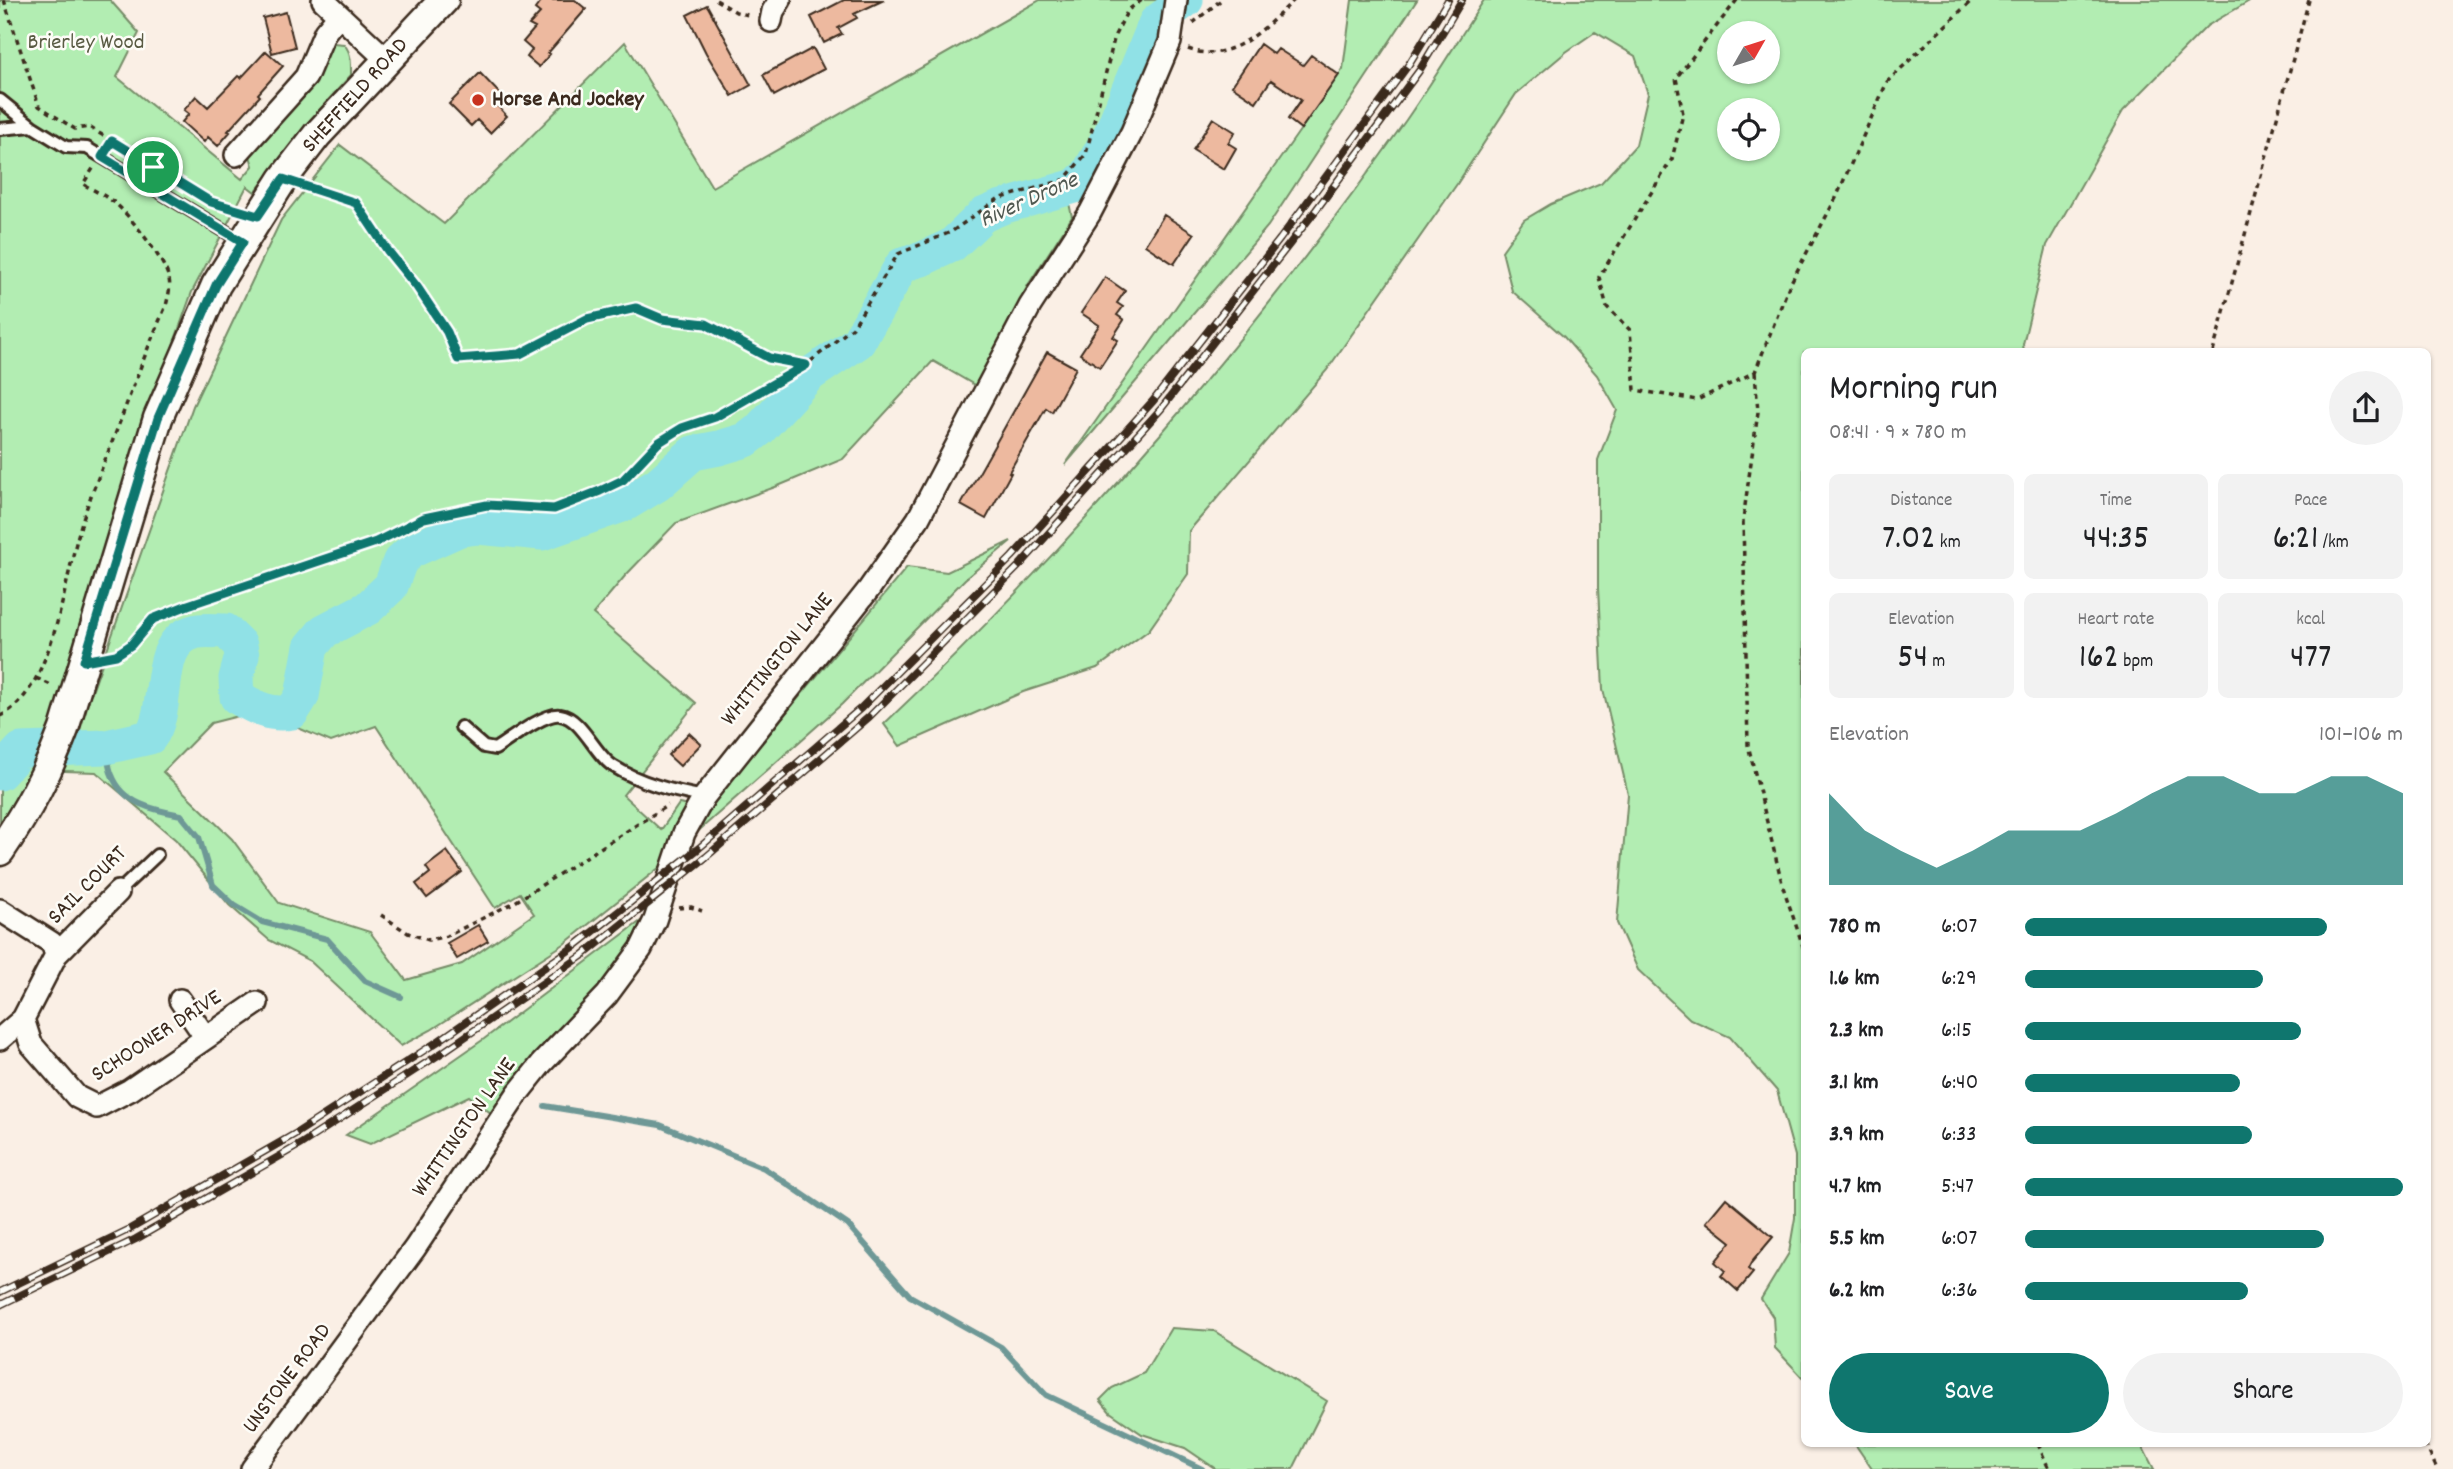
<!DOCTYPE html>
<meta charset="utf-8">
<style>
:root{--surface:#fff;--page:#f2f2f2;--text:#202124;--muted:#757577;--accent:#0f766e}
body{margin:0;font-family:Dekko,sans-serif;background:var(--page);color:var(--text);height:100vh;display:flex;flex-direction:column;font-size:26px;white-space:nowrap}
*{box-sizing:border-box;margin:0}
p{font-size:23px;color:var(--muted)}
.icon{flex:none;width:38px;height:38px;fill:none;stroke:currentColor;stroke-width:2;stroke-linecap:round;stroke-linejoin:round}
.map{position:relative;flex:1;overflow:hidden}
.sheet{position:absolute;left:1801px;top:348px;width:630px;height:1099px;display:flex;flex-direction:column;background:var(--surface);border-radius:10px;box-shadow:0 2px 5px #0004}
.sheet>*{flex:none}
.needle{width:46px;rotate:51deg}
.tools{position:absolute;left:1717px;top:21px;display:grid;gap:14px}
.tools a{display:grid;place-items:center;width:63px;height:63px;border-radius:50%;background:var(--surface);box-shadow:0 2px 5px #0004;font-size:35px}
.pin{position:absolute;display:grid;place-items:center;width:60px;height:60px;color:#fff;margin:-30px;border:4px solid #fff;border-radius:50%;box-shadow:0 2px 7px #0007}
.round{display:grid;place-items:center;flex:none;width:74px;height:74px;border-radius:37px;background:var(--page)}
.headline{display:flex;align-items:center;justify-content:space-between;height:119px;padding:0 28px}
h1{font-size:38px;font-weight:600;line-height:52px}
.stats{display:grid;grid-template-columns:repeat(3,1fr);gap:10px;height:119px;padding:7px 28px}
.stats div{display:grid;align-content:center;border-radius:10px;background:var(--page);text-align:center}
.stats b{font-size:35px;font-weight:600}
.stats small{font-size:19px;font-weight:400}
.stats p{font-size:19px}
.chart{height:196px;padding:14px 28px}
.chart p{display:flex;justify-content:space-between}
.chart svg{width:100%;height:126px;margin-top:7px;fill:var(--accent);opacity:.7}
.button{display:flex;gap:14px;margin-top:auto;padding:14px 28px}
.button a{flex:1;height:80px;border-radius:42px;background:var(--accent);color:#fff;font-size:28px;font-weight:600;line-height:80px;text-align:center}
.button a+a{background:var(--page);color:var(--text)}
ul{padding:0 28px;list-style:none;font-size:23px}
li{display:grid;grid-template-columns:112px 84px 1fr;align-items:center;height:52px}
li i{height:18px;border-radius:9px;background:var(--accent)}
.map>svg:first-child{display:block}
.green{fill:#b2edb2;stroke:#768c68;stroke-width:2;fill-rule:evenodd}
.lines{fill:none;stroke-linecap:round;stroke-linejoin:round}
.stream{stroke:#6e9896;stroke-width:6}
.river{stroke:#90e1e6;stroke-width:35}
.building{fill:#edb99f;stroke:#3b2a1e;stroke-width:2}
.service-casing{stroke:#3b2a1e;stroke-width:16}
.minor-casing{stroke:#3b2a1e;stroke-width:26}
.secondary-casing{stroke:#3b2a1e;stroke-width:33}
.path{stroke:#3b2a1e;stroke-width:3.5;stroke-dasharray:5 5;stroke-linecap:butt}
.service{stroke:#fdfcf7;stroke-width:10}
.minor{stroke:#fdfcf7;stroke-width:21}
.secondary{stroke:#fdfcf7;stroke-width:28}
.rail-casing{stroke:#3b2a1e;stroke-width:8}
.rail{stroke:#fdfcf7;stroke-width:5;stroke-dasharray:16;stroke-linecap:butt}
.route-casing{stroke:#fff;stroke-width:14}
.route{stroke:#0f766e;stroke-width:9}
.poi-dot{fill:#c8321e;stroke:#fdfcf7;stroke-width:2.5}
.labels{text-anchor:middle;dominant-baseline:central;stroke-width:5;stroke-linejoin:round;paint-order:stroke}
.park-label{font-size:23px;fill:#595b43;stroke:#fdfcf7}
.street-label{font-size:23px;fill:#3b2a1e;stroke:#fdfcf7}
.poi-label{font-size:23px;font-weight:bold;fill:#3b2a1e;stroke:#fdfcf7;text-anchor:start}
.water-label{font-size:24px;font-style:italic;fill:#505850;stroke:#fdfcf7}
</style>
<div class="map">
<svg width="2453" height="1469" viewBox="0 0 2453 1469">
<rect width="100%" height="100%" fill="#faefe5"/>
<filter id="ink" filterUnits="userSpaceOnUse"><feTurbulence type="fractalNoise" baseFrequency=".0143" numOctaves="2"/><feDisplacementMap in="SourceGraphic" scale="14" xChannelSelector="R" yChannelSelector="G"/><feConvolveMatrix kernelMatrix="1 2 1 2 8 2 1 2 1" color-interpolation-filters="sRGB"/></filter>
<g filter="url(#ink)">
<path class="green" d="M 0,0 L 110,0 L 139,33 L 117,77 L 242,179 L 253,166 L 250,156 L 317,75 L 326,46 L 333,43 L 344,44 C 352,54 351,63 351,75 L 311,119 L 255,192 L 247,186 L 192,292 L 158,388 L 52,725 L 36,767 L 92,692 L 193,406 L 281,220 L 340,145 L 444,224 L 625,42 L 712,187 L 1040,0 L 1163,0 L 1163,4 L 1144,14 L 1104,137 L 1067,193 L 1072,217 L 1028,285 L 978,387 L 933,361 L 843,459 L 778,486 L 676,523 L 625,576 L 593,614 L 696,703 L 623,795 L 661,830 L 679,804 L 692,807 L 665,863 L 564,944 L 431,1030 L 401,1046 L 310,961 L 269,940 L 229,905 L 176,840 L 96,772 L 34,770 L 0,838 ZM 258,711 L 331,742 L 376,726 L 495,908 L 520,893 L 534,914 L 462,964 L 406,980 L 370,932 L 279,903 L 232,839 L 163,772 L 211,723 Z
M 1352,0 L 1417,0 L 1268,226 L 1065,465 L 1343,69 Z
M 1484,0 L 2251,0 L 2207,26 L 2123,111 L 2047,245 L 2023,344 L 2024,352 L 1804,352 L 1804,1379 L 1775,1348 L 1773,1317 L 1761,1299 L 1789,1253 L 1795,1218 L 1795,1156 L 1777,1091 L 1730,1037 L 1690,1019 L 1638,970 L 1617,923 L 1628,794 L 1603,689 L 1598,588 L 1598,460 L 1617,410 L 1597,375 L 1564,337 L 1512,291 L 1502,251 L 1524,220 L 1551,204 L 1601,183 L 1636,145 L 1648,94 L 1635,56 L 1595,32 L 1566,52 L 1516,94 L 1457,184 L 1327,370 L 1189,531 L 1188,574 L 1149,630 L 1097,668 L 1023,692 L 900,746 L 884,724 C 1075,544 1255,334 1406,120 C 1433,81 1458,40 1484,0 ZM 1729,33 L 1768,33 L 1768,72 L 1729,72 ZM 1729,110 L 1768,110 L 1768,149 L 1729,149 Z
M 1011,541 L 965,579 L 842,704 L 695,834 L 724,788 L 907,567 L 947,572 Z
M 646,917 L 619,964 L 591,1000 L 534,1057 L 511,1085 L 492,1114 L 469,1096 L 370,1144 L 346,1135 L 484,1039 Z
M 1171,1328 L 1214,1331 L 1327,1401 L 1293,1469 L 1216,1469 L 1185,1448 L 1142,1434 L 1110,1412 L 1100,1400 L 1112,1388 L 1144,1373 Z
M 1855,1444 L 2141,1444 L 2154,1469 L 1872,1469 Z"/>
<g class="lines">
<path class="stream" d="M 106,747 C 108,756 108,767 112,775 C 123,804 154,810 181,815 L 199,837 L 213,885 L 234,905 L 262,922 L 327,939 L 365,981 L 401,997
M 545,1106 L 660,1125 L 764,1168 L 848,1225 L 910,1296 L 1001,1347 L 1046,1395 L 1202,1469"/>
<path class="river" d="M 0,773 L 21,750 L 106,747 L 150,737 C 172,708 152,643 194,632 C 203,629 216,631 226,631 L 240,645 L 242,656 L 236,678 L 237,697 C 256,708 270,716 292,712 L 302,696 L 311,647 L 324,631 L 368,608 L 391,586 L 400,561 L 411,551 L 460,529 L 477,527 L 542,533 L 625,504 L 658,484 L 693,453 L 719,448 L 746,440 L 759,430 L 809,375 L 858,342 L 902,265 L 922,259 L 952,245 L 983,215 L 1002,207 L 1075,186 L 1088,174 L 1112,131 L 1156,22 L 1186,0"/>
</g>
<path class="building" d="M 542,0 L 575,0 L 586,9 L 548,53 L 550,54 L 539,67 L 527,57 L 532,50 L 523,42 L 535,28 L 529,25 L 540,13 L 535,9 Z
M 844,0 L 884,0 L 854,14 L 857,18 L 838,28 L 842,34 L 824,43 L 811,17 Z
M 707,5 L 751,85 L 732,96 L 706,53 L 687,15 Z
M 286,12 L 295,47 L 272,53 L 263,18 Z
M 1260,44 L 1274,54 L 1278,49 L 1303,65 L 1311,55 L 1339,75 L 1301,129 L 1288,119 L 1301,100 L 1271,80 L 1256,102 L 1232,86 Z
M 813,48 L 824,69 L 774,96 L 763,75 Z
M 266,51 L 283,66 L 258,94 L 260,96 L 228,131 L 230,132 L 218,146 L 208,137 L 204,142 L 182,122 L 189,114 L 184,110 L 196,96 L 208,107 L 238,76 L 241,78 Z
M 480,73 L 501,95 L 494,102 L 507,116 L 490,133 L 477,120 L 471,126 L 449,104 Z
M 1213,118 L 1235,132 L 1228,143 L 1236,148 L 1224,169 L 1193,150 Z
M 1164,215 L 1194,234 L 1174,264 L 1145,245 Z
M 1105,277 L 1125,291 L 1117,303 L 1123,307 L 1117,315 L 1124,320 L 1113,337 L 1118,340 L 1100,367 L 1080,354 L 1099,325 L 1081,313 Z
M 1047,352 L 1076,368 L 1052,412 L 1046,408 L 1009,472 L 1011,473 L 986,519 L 961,505 Z
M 689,733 L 701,744 L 680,766 L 668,755 Z
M 447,851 L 462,872 L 427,898 L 416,884 L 430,873 L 426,867 Z
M 478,925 L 488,941 L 457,959 L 447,943 Z
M 1726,1198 L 1773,1237 L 1751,1263 L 1748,1269 L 1753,1273 L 1738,1291 L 1721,1276 L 1725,1271 L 1715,1262 L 1731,1242 L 1706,1222 Z"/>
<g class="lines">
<g class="service-casing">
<path id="service" d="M 0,100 L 32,126 L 66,147 L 87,148 L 243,242
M 0,129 L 32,126
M 461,727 L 484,747 L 495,749 C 509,740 545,712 560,715 C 582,718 595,755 613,766 C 640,783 672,791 704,797
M 118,892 L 157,855"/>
</g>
<g class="minor-casing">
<path id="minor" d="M 323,0 L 387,60
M 771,21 L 773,11 L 780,0
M 236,155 L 306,77 L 325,32 L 339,15
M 0,910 L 52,943 L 56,955 L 23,1019 L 31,1044 L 77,1097 L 97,1107 L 130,1090 L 257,1003
M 56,955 L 118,892
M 180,1000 L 206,1038
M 0,1039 L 23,1019
M 252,1469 L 415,1248 L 518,1093 L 542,1063 L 607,995 L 641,949 L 655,920 L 684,833 L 704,797 L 869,589 L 918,519 L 1030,306 L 1090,213 L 1132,132 L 1170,42 L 1176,0"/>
</g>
<g class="secondary-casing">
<path id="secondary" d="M 0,851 C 28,810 47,775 64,729 L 158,418 L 216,285 L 283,179 L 317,135 L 444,0"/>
</g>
<path class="path" d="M 4,0 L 39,106 L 75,129 L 89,127 L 112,141 L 108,146
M 716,0 L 736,12 L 752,16
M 1737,0 L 1676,78 L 1683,114 L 1672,159 L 1599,277 L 1607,307 L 1630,330 L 1635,390 L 1697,400 L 1755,372 L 1789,286 L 1836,198 L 1887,82 L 1972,0
M 1193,23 L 1221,0
M 1188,49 C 1231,65 1265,28 1294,0
M 112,141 L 211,202 L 235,210
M 305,186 L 356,203 L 388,251 L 417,287 L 448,333 L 458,359 L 520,354 L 587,319 L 636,308 L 662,319 L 706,324 L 769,358 L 804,365
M 2213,352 L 2309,0
M 1755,372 L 1758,412 L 1743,520 L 1748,745 L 1783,887 L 1804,949
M 109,657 L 116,655 L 131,645 L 153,619 L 188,605 L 377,543 L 424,518 L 487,505 L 554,509 L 600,491 L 623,480 L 658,444 L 683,428 L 714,417 L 806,365 L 853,327 L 898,254 L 951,232 L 998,199 L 1064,180 L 1086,154 L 1115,35 L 1128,10 L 1142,0
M 36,678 L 53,686
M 0,716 C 16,709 28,693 36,678 C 61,630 66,575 81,525 C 88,502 97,481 105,460 C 126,408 143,356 166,306 C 168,297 171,288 169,279 C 165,260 130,216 115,203 C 106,196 93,190 83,184 L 94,167
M 679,908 L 691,907 L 702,911
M 381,915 L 408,933 L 429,940 L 447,936 L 515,902 L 668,805
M 2038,1444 L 2049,1469
M 2425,1444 L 2437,1469"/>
<use href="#service" class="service"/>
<use href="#minor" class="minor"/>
<use href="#secondary" class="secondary"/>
<g class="rail-casing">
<path id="rail" d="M 0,1292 L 130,1229 L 295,1134 L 437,1042 L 575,946 L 699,848 L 861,708 L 1012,557 L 1153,401 L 1280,239 L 1409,64 L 1448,0
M 0,1305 L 136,1239 L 301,1144 L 443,1052 L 582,956 L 706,857 L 869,717 L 1020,565 L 1161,409 L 1316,210 L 1419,71 L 1462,0"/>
</g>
<use href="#rail" class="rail"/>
</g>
</g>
<g class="lines" filter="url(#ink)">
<g class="route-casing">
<path id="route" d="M 112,141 L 211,202 L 258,216 L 283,179 L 356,203 L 388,251 L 417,287 L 447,332 L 458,359 L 520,354 L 587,319 L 636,308 L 662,319 L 706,324 L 769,358 L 806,365 L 715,417 L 682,428 L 658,443 L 623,480 L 600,491 L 554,509 L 487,505 L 424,518 L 376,542 L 188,605 L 153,619 L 131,645 L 116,655 L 84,661 L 158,418 L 216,285 L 243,242 L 102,157 Z"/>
</g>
<use href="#route" class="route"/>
</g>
<circle class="poi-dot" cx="478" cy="100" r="7"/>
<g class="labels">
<g class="park-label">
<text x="86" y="43">Brierley Wood</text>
</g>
<g class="street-label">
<text transform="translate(356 96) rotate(-48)">SHEFFIELD ROAD</text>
<text transform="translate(778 660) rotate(-51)">WHITTINGTON LANE</text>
<text transform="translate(88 886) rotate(-45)">SAIL COURT</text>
<text transform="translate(157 1037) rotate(-33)">SCHOONER DRIVE</text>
<text transform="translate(465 1128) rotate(-55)">WHITTINGTON LANE</text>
<text transform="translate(288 1379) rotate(-53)">UNSTONE ROAD</text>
</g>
<g class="poi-label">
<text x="492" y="100">Horse And Jockey</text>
</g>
<g class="water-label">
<text transform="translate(1029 201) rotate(-24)">River Drone</text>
</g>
</g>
</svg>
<div class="tools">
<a><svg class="needle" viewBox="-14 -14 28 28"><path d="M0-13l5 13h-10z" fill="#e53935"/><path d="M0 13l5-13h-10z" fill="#757577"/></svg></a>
<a><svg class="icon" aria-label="locate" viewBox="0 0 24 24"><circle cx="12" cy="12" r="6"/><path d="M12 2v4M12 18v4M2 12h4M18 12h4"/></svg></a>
</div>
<div class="pin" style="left:153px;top:167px;background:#1e9e55"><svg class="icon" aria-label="arrive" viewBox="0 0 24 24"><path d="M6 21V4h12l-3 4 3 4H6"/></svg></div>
<section class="sheet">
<div class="headline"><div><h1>Morning run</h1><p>08:41 · 9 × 780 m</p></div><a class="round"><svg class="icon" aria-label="share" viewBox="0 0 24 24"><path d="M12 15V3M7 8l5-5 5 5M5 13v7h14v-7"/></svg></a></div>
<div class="stats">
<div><p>Distance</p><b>7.02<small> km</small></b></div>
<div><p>Time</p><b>44:35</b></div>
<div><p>Pace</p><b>6:21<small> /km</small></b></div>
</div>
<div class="stats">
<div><p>Elevation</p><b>54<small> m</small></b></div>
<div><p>Heart rate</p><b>162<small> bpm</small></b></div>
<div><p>kcal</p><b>477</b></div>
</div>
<div class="chart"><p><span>Elevation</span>101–106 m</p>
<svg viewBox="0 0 160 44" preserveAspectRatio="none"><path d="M0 44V12L10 25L20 32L30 38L40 32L50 25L60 25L70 25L80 19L90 12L100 6L110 6L120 12L130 12L140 6L150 6L160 12V44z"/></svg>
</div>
<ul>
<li><b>780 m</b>6:07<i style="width:80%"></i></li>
<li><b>1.6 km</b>6:29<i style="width:63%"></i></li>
<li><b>2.3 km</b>6:15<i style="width:73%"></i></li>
<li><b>3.1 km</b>6:40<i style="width:57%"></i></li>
<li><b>3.9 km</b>6:33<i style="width:60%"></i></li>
<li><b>4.7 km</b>5:47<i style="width:100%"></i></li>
<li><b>5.5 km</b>6:07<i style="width:79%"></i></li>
<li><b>6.2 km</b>6:36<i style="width:59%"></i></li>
</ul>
<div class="button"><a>Save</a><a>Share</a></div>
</section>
</div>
